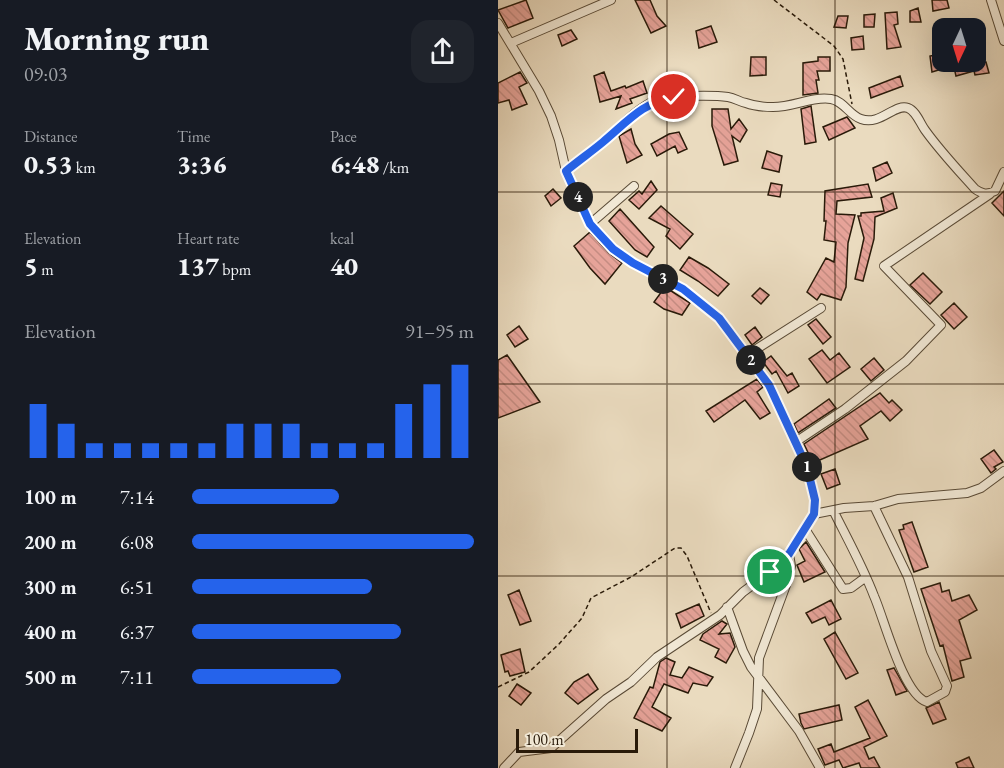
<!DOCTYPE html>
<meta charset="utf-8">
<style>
:root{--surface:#171b24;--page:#20242c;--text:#f1f3f6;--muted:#9ea1a6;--accent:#2563eb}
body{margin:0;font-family:"EB Garamond",serif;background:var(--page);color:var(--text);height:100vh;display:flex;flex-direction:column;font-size:22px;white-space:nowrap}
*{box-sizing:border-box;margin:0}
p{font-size:20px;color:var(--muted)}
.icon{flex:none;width:33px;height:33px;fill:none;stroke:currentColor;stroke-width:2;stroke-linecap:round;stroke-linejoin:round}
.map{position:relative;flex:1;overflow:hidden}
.panel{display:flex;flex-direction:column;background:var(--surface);width:498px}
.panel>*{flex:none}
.needle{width:39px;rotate:184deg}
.fabs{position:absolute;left:434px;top:18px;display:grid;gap:12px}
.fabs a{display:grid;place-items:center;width:54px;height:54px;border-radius:12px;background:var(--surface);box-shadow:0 6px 24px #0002;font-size:30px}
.scale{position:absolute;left:18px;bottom:15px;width:122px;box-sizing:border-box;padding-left:6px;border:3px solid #291a09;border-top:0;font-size:16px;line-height:21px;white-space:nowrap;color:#291a09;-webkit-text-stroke:4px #f1e8d5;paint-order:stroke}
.pin{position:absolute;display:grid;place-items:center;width:51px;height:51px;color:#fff;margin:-26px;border:3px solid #fff;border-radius:50%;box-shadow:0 2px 6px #0007}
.km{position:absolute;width:30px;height:30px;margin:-15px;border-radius:50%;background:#222;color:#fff;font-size:16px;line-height:30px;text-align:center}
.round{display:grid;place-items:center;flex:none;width:63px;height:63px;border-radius:18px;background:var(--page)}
.head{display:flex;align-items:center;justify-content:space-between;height:102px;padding:0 24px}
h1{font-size:33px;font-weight:800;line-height:45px}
.stats{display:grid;grid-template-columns:repeat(3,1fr);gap:9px;height:102px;padding:6px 24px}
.stats div{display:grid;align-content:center}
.stats b{font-size:26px;font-weight:800}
.stats small{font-size:16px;font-weight:400}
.stats p{font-size:16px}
.chart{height:168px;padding:12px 24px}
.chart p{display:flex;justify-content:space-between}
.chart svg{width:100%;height:108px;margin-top:6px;stroke:var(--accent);stroke-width:6}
ul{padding:0 24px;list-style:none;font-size:20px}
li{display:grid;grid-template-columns:96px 72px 1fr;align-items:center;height:45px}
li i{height:15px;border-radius:8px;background:var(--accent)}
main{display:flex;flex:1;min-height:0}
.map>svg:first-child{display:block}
.building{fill:url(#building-back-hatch);stroke:#291a09;stroke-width:1.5}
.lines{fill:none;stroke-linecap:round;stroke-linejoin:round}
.minor-casing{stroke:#594a36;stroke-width:10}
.path{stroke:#291a09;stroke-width:1.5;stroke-dasharray:4.5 3;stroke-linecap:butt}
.minor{stroke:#f1e8d5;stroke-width:8}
.route-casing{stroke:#fff;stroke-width:12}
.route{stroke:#2563eb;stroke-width:8}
.grid{fill:none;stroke:#291a09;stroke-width:1.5;stroke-opacity:0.55}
</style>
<main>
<section class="panel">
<div class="head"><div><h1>Morning run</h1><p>09:03</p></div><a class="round"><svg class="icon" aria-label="share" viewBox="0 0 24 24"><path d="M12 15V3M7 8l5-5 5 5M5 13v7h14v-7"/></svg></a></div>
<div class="stats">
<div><p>Distance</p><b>0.53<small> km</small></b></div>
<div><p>Time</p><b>3:36</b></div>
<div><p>Pace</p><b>6:48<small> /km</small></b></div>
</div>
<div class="stats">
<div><p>Elevation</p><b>5<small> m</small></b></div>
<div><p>Heart rate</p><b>137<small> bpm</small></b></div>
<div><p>kcal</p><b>40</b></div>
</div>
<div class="chart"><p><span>Elevation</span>91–95 m</p>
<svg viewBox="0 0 160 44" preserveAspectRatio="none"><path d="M5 44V22M15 44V30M25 44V38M35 44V38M45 44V38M55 44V38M65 44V38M75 44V30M85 44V30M95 44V30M105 44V38M115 44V38M125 44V38M135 44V22M145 44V14M155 44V6"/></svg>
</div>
<ul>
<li><b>100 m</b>7:14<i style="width:52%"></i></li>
<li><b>200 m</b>6:08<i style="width:100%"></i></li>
<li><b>300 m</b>6:51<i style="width:64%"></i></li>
<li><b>400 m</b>6:37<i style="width:74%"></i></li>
<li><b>500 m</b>7:11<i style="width:53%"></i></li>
</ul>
</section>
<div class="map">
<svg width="506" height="768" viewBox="0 0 506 768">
<defs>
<pattern id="building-back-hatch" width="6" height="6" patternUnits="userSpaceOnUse" patternTransform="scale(1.5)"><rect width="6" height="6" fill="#e6a399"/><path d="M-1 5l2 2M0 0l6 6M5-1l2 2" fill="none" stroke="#c58c82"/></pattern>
</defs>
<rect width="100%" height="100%" fill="#eadbbf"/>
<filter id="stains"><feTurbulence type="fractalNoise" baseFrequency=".00333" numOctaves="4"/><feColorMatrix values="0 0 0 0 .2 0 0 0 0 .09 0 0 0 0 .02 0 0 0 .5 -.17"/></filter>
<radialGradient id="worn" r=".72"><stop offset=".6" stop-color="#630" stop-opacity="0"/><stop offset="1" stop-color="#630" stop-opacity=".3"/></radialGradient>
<path class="building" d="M 28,0 L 35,18 L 10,28 L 0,10 Z
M 137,0 L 152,0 L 159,16 L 168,26 L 153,33 Z
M 434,0 L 449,0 L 451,8 L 435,11 Z
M 420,8 L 423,22 L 412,22 L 412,11 Z
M 399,12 L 400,24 L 396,25 L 403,47 L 389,49 L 387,13 Z
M 377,14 L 376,27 L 366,27 L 366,15 Z
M 340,16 L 350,16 L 348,28 L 336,27 Z
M 213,26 L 219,42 L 201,48 L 198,31 Z
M 73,30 L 79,39 L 64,46 L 60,35 Z
M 365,36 L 366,49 L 354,50 L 353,38 Z
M 442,54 L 444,69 L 434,72 L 432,56 Z
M 253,57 L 268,57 L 268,75 L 252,76 Z
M 320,57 L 332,57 L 332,71 L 319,71 L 321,80 L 318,80 L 320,93 L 305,95 L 305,63 L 320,61 Z
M 466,62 L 467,64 L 488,62 L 491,73 L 477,75 L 476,71 L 458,76 L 455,63 Z
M 22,72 L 29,83 L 21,87 L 29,104 L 14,110 L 11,100 L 0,103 L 0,83 Z
M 106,72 L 113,91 L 127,86 L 128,88 L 145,81 L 149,93 L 132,99 L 134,103 L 118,109 L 123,96 L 102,102 L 96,76 Z
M 402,76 L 405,86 L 373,98 L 371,88 Z
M 313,106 L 318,142 L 307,144 L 303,109 Z
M 214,109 L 230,109 L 233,129 L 241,119 L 249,130 L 242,142 L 234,136 L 240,161 L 226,165 L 214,126 Z
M 349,117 L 357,128 L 331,140 L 325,127 Z
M 133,129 L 137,144 L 144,155 L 129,163 L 121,136 Z
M 181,132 L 189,149 L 180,153 L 177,146 L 159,156 L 153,144 L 171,134 Z
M 269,151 L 284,156 L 281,172 L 264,168 Z
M 389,162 L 394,173 L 378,181 L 375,168 Z
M 153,181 L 159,190 L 141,209 L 131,200 L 141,191 L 144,194 Z
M 273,183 L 284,185 L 282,197 L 270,195 Z
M 370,184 L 374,197 L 339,201 L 338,214 L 357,215 L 350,243 L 348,287 L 343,300 L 323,294 L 319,300 L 309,292 L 328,258 L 336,262 L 338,242 L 326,240 L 328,221 L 326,221 L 327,191 Z
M 55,189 L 63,198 L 53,206 L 47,196 Z
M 506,191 L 506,216 L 494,203 Z
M 395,193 L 399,208 L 377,217 L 376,239 L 365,281 L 357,279 L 366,238 L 360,216 L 363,216 L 363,213 L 386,211 L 383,198 Z
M 163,206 L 195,234 L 182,249 L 168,236 L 172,229 L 151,218 Z
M 122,209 L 156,247 L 149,257 L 137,250 L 111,221 Z
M 92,232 L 111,253 L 124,263 L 107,284 L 92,268 L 76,246 Z
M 191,257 L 210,268 L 231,284 L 220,296 L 200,281 L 182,270 Z
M 425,273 L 444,292 L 432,304 L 412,285 Z
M 167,287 L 192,303 L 184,315 L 166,309 L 156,302 Z
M 262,288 L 271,295 L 263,304 L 254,296 Z
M 456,303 L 469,317 L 456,329 L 443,315 Z
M 318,319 L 333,337 L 325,344 L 310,325 Z
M 21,326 L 30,339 L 17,347 L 9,335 Z
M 257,327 L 264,337 L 254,345 L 247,335 Z
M 324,350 L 332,360 L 341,353 L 352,367 L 329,383 L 311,359 Z
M 9,355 L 42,402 L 0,418 L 0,360 Z
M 273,356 L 289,376 L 294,373 L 301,386 L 290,393 L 278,371 L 274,374 L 265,362 Z
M 376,358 L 386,370 L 373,381 L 363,369 Z
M 259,379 L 265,387 L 259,392 L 272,413 L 262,419 L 247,400 L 216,422 L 208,411 Z
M 382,393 L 391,403 L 394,400 L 404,410 L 392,421 L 383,411 L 362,426 L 370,439 L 315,463 L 306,444 Z
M 331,399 L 338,408 L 300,433 L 296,424 Z
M 496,450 L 505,462 L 496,467 L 498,469 L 493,473 L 483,459 Z
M 337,469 L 342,484 L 329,489 L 323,474 Z
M 414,522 L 430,567 L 416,572 L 401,530 L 406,529 L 405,525 Z
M 308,542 L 327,572 L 306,582 L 299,565 L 307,561 L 301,549 Z
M 442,583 L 444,592 L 451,590 L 454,601 L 471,595 L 479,610 L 461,620 L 473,658 L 462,661 L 466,677 L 454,681 L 445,645 L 442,646 L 423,589 Z
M 21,590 L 33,621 L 22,625 L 10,595 Z
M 333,600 L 343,619 L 331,625 L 327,617 L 314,623 L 308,613 Z
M 201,604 L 206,616 L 183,628 L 178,614 Z
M 224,621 L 229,624 L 221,634 L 232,633 L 237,647 L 228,663 L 217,657 L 221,649 L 202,640 L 205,634 Z
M 337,632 L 360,673 L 348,679 L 326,639 Z
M 22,649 L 27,672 L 12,676 L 10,671 L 7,672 L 3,655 Z
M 168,658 L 177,662 L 172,675 L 184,678 L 191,667 L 215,677 L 209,686 L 195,683 L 190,693 L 166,684 L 154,707 L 173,718 L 164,731 L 136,718 L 152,687 L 155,688 L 162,662 Z
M 396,668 L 409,691 L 398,695 L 389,670 Z
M 90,674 L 100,689 L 80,704 L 67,693 L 76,682 Z
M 19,684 L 33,693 L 23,705 L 11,696 Z
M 370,700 L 389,736 L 366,747 L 371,759 L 376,757 L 382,768 L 363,768 L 361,763 L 345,768 L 341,760 L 327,765 L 320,749 L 333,744 L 336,752 L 372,738 L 357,707 Z
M 441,702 L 448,719 L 435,724 L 428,708 Z
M 341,705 L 344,720 L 306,729 L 303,723 L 301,714 Z
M 471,757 L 476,768 L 460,768 L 458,763 Z"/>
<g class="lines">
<g class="minor-casing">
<path id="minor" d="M 493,0 L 506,41
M 0,23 L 41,91 L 53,116 L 61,140 L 68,171 L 92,224 L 115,249 L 135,263 L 185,289 L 221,318 L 271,385 L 310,467 L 317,500 L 316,514 L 291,554 L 272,572 L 245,592 L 222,615 L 159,657 L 133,682 L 108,699 L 53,748 L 21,752 L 6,768
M 13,43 L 113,0
M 68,171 C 80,161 92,153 104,143 C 121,129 137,109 158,100 C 170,95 217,95 230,97 C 237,98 242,102 248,103 C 256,106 266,107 275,107 C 296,107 314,96 333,99 C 346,101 351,115 363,119 C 382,126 397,103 410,108 C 418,111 422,123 427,130 C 442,151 460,170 477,189 C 484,194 489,195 497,191 L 506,172
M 92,224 L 136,186
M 249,355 L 323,308
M 299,441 L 347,409 L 408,361 L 443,325 L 386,266 L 492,194
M 336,512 C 350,540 365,567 376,596 C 386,618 405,695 429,702 L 447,692 L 449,686 L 433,651 L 410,577 L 376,506
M 316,514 L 346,508 L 376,506 L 400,499 L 469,493 L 483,488 L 506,471
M 307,529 L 345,589 L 353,588 L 368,577
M 229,607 L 245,651 L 253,667 L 301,731 L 322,768
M 237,768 L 251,733 L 259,709 L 261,658 L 288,585 L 293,566 L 291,554"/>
</g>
<path class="path" d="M 276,0 L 336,46 L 345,59 L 354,104
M 0,687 L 31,672 L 61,644 L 84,618 L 93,598 L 133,577 L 177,548 L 183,548 L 189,556 L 213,613"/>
<use href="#minor" class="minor"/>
</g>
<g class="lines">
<g class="route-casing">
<path id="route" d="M 176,97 C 145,102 129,122 105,142 C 93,152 80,161 68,171 L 92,224 L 115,249 L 135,263 L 185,289 L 221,318 L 271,385 L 309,467 L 317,500 L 316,514 L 291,554 L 272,572"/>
</g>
<use href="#route" class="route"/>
</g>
<path class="grid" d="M 169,0 L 169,768M 337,0 L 337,768M 0,192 L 506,192M 0,384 L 506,384M 0,576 L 506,576"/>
<rect width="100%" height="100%" filter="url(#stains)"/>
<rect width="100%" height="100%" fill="url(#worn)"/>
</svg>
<div class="fabs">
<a><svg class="needle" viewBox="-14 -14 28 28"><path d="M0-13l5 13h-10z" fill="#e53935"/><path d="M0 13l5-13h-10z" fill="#9ea1a6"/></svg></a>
</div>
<div class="scale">100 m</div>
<div class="pin" style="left:272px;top:572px;background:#1e9e55"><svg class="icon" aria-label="arrive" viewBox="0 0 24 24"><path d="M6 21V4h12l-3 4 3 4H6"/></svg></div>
<div class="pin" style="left:176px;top:97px;background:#d93025"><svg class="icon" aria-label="check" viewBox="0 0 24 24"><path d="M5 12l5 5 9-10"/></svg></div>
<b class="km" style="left:309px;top:467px">1</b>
<b class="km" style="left:253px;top:360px">2</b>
<b class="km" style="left:165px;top:279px">3</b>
<b class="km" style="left:80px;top:197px">4</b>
</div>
</main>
